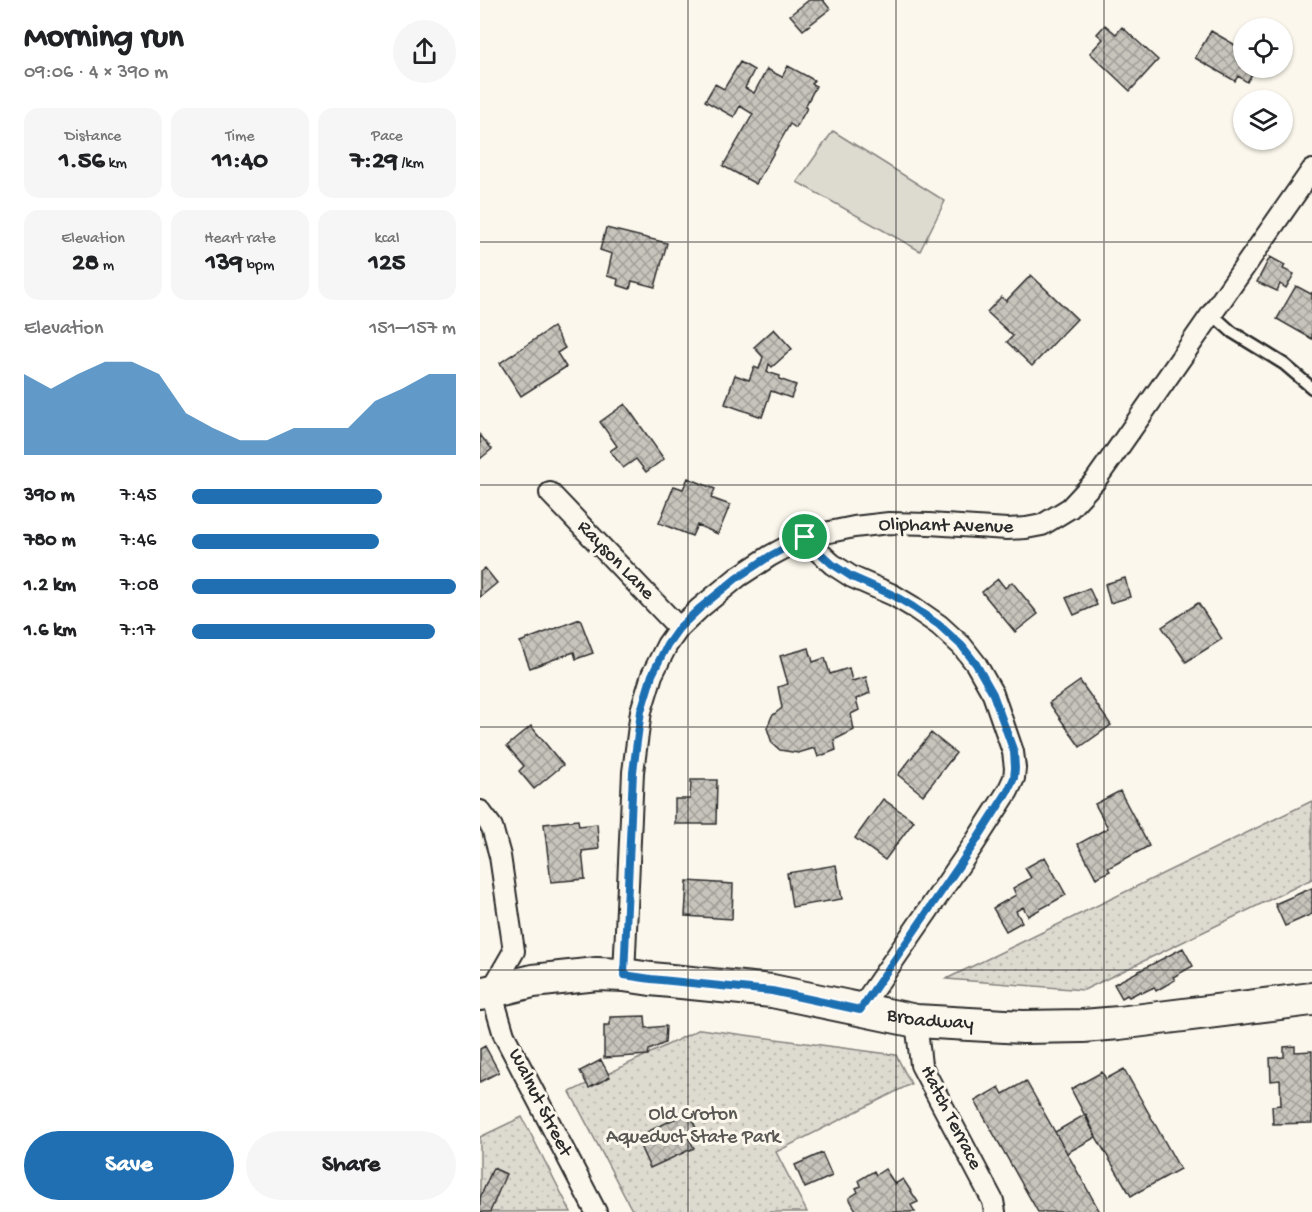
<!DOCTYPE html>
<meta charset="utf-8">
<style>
:root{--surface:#fff;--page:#f6f6f6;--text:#202124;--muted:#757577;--accent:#1f6fb2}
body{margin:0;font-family:"Gochi Hand",sans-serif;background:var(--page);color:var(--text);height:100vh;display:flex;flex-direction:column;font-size:22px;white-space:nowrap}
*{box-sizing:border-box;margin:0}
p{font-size:20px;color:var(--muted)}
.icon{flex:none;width:33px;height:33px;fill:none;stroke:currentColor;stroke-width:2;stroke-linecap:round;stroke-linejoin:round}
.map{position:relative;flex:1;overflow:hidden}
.side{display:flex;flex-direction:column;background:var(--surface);width:480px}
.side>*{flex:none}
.controls{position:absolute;left:753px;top:18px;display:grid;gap:12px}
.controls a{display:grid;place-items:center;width:60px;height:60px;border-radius:50%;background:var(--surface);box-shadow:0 2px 4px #0004;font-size:30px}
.pin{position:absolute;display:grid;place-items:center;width:51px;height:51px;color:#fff;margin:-26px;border:3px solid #fff;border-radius:50%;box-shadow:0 2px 6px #0007}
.round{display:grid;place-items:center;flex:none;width:63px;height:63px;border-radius:32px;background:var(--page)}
.overview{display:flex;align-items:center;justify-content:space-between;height:102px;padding:0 24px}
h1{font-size:33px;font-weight:700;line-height:45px}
.figures{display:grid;grid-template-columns:repeat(3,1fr);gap:9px;height:102px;padding:6px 24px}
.figures div{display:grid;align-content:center;border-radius:15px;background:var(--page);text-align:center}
.figures b{font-size:26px;font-weight:700}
.figures small{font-size:16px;font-weight:400}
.figures p{font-size:16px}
.chart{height:168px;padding:12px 24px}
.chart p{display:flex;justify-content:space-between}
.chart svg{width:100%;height:108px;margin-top:6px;fill:var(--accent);opacity:.7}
.action{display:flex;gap:12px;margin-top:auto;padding:12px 24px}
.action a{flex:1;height:69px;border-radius:36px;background:var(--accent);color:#fff;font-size:24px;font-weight:700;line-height:69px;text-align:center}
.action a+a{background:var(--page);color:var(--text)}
ul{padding:0 24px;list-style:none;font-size:20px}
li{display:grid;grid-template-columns:96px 72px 1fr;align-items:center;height:45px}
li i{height:15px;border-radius:8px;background:var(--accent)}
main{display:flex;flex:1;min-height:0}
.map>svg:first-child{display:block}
.park{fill:url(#park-dots);stroke:#84827e;stroke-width:1.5}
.garden{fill:#dddad0;stroke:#84827e;stroke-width:1.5}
.building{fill:url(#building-cross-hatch);stroke:#2b2b2b;stroke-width:1.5}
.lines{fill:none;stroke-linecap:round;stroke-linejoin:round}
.lane-casing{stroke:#2b2b2b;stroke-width:15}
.street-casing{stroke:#2b2b2b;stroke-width:24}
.primary-casing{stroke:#2b2b2b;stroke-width:36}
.lane{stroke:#fbf7ec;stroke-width:10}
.street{stroke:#fbf7ec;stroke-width:20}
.primary{stroke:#fbf7ec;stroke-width:32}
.route-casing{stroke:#fff;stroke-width:12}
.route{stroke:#1f6fb2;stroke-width:8}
.grid{fill:none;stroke:#2b2b2b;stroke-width:1.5;stroke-opacity:0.55}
.labels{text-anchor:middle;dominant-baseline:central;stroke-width:6;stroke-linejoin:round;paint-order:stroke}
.street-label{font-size:20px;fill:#2b2b2b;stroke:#fbf7ec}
.park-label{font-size:20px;fill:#585754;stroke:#fbf7ec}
</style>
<main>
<section class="side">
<div class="overview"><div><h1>Morning run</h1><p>09:06 · 4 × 390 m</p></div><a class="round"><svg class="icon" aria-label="share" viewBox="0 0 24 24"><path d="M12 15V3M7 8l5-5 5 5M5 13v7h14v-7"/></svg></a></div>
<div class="figures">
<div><p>Distance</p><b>1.56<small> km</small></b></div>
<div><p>Time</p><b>11:40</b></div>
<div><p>Pace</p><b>7:29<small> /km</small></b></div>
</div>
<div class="figures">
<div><p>Elevation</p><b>28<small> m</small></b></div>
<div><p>Heart rate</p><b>139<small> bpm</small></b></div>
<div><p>kcal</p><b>125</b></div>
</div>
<div class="chart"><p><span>Elevation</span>151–157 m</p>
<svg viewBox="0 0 160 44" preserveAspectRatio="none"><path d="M0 44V11L10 17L20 11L30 6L40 6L50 11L60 27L70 33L80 38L90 38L100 33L110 33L120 33L130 22L140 17L150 11L160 11V44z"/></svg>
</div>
<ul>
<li><b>390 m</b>7:45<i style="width:72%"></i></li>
<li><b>780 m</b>7:46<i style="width:71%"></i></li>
<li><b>1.2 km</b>7:08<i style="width:100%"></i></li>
<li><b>1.6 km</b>7:17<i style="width:92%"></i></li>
</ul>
<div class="action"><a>Save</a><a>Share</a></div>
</section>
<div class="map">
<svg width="832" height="1212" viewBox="0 0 832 1212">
<defs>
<pattern id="park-dots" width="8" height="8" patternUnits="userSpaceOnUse" patternTransform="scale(1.5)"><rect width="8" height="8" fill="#dddad0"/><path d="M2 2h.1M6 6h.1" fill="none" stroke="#bebbb3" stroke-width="1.8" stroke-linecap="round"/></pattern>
<pattern id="building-cross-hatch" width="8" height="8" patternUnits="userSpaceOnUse" patternTransform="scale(1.5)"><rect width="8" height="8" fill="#c7c4bc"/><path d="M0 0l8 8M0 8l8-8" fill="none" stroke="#a29f99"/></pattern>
</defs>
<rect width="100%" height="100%" fill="#fbf7ec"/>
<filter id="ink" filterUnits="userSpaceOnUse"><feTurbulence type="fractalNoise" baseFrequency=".0167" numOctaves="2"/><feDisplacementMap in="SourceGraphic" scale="12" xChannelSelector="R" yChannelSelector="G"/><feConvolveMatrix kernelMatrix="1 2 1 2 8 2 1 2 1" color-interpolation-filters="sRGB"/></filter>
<g filter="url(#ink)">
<path class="park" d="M 832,801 L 832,879 L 604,990 L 466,979 Z
M 220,1029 L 416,1055 L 431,1084 L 296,1152 L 327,1212 L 153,1212 L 90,1092 Z
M 42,1117 L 91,1212 L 0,1212 L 0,1137 Z"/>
<path class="garden" d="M 353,131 L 465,201 L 440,251 L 317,182 Z"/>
<path class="building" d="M 329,0 L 343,0 L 350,9 L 323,30 L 310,15 Z
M 625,25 L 636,34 L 642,27 L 678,60 L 650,91 L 610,53 L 623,39 L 617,34 Z
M 731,31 L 764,50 L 764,68 L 776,68 L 767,82 L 758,76 L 755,81 L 715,58 Z
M 260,62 L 274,70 L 265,88 L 274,93 L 287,69 L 302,77 L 308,66 L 334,80 L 332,84 L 336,86 L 325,107 L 327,108 L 316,128 L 310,124 L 276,184 L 243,166 L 273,114 L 260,106 L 254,117 L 225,101 L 235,84 L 244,89 Z
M 126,228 L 187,243 L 175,287 L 152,281 L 150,289 L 137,285 L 138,279 L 127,276 L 132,254 L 120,250 Z
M 790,257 L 805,265 L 803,269 L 814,274 L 806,288 L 800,284 L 797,291 L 777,282 Z
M 551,275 L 597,319 L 552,366 L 527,342 L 533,336 L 507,312 L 521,297 L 526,301 Z
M 816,286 L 831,294 L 832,292 L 832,339 L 797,319 Z
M 73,327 L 85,348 L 77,353 L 86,367 L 41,396 L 20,363 Z
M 294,329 L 312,349 L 292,367 L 289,364 L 287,372 L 300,376 L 299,379 L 316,385 L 311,398 L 291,391 L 282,417 L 245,404 L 255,375 L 269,380 L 274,367 L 279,369 L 283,357 L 274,347 Z
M 145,404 L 184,459 L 166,472 L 156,459 L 143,468 L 130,451 L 137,446 L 120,422 Z
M 0,435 L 12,449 L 0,459 Z
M 208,478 L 235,489 L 231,498 L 250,505 L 238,534 L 217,525 L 212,536 L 179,523 L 194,486 L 203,489 Z
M 5,568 L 17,583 L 0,597 L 0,572 Z
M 645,578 L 650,597 L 630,603 L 625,584 Z
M 518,579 L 525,588 L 532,582 L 558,614 L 535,632 L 502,592 Z
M 609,588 L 617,605 L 594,615 L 586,598 Z
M 718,603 L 742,639 L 706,662 L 682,627 Z
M 100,619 L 113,653 L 96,659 L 94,652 L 50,668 L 40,642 Z
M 329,648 L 333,662 L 345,658 L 350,674 L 369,668 L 372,681 L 386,677 L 390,693 L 376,699 L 379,710 L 371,714 L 374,730 L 354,740 L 356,750 L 338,757 L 335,748 L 318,753 L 300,750 L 292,743 L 287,728 L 292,716 L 302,708 L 298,687 L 308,684 L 300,656 Z
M 600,681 L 631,725 L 600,747 L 569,703 Z
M 51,726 L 83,765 L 54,789 L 39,771 L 44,766 L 27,746 Z
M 451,733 L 476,753 L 443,795 L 418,775 Z
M 211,780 L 237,780 L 236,824 L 195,824 L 195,799 L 210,799 Z
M 640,791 L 669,846 L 628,868 L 630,871 L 616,878 L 598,844 L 628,828 L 615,804 Z
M 403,799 L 434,821 L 405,860 L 375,838 Z
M 98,820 L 99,826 L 117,824 L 119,849 L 102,851 L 105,879 L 71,882 L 64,824 Z
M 565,857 L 586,895 L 548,916 L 543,907 L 536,911 L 542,922 L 526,931 L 513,908 L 536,895 L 533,888 L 551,878 L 545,868 Z
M 356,865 L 362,899 L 312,907 L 307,873 Z
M 207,881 L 253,884 L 252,919 L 205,916 Z
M 832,888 L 832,914 L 805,926 L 795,904 Z
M 703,948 L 713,966 L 693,977 L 695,980 L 676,991 L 674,987 L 662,993 L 661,991 L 649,997 L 647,995 L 642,998 L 634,984 Z
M 165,1016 L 166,1028 L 186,1026 L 185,1043 L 169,1050 L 168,1055 L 124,1058 L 124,1025 L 130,1025 L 130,1017 Z
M 5,1046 L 19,1072 L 0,1082 L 0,1049 Z
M 815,1046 L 815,1052 L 832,1051 L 832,1123 L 793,1124 L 792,1106 L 801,1105 L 800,1080 L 791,1081 L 790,1058 L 804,1057 L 804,1047 Z
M 121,1060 L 130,1077 L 109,1088 L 100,1071 Z
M 644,1069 L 700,1169 L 651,1196 L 616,1137 L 591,1089 L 622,1072 L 626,1079 Z
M 546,1081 L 587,1153 L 620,1212 L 558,1212 L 495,1101 L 519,1087 L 523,1094 Z
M 209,1112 L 219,1135 L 209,1139 L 214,1148 L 170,1168 L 156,1137 Z
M 606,1114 L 616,1137 L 587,1153 L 575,1132 Z
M 342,1153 L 352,1176 L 325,1188 L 315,1165 Z
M 13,1168 L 26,1174 L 10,1212 L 0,1212 L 0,1198 Z
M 405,1169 L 415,1184 L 423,1179 L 438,1202 L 431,1205 L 435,1212 L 377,1212 L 369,1198 L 378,1192 L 376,1188 L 381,1186 L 379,1180 L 394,1171 L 396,1175 Z"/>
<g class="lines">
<g class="lane-casing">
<path id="lane" d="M 732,314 L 752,332 L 804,364 L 832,388"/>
</g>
<g class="street-casing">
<path id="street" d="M 70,493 L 199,628
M 325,537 L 339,552 L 352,564 L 372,577 L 413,595 L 433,607 L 459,625 L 482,646 L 496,664 L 513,694 L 533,752 L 535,768 L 534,778 L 528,791 L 494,844 L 380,1009
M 0,811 L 12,827 L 20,856 L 34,951 L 11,991 L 24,1035 L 116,1212
M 144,975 L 153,772 L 161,711 L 172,675 L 187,645 L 199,628 L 220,608 L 258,577 L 290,556 L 325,537 L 374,527 L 409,523 L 449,524 L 527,529 L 546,528 L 562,525 L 590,508 L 615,481 L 639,447 L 832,170
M 436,1021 L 441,1065 L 513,1201 L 515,1212"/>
</g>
<g class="primary-casing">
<g id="primary">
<path id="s1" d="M 0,994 L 53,981 L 117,974 L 144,975 L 171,979 L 292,991 L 436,1021 L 543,1027 L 603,1026 L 639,1023 L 832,999"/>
</g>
</g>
<use href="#lane" class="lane"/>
<use href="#street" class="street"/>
<use href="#primary" class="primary"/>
</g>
</g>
<g class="lines" filter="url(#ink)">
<g class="route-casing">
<path id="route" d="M 325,537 L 339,552 L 352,564 L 372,577 L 413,595 L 433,607 L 459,625 L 482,646 L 496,664 L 513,694 L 534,752 L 535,768 L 534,778 L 528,791 L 494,844 L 380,1010 L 292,991 L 171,979 L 144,975 L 153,772 L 161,711 L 172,675 L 187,645 L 199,628 L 220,608 L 258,577 L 290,556 Z"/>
</g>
<use href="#route" class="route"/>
</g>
<path class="grid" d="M 208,0 L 208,1212M 416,0 L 416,1212M 624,0 L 624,1212M 0,242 L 832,242M 0,485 L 832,485M 0,727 L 832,727M 0,970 L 832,970"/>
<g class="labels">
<g class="street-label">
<text transform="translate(466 527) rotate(1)">Oliphant Avenue</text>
<text transform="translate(135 561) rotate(46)">Rayson Lane</text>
<text stroke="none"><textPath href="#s1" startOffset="456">Broadway</textPath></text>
<text transform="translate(59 1103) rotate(63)">Walnut Street</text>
<text transform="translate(470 1118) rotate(63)">Hatch Terrace</text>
</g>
<g class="park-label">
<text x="213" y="1115">Old Croton<tspan x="213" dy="23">Aqueduct State Park</tspan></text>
</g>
</g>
</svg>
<div class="controls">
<a><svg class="icon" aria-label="locate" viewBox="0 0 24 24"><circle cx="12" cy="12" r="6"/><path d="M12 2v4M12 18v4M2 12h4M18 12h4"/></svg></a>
<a><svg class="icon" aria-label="layers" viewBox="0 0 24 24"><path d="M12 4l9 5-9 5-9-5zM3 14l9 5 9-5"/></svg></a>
</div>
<div class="pin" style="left:325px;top:537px;background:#1e9e55"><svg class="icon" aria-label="arrive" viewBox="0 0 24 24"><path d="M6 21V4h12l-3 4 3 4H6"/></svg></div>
</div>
</main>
